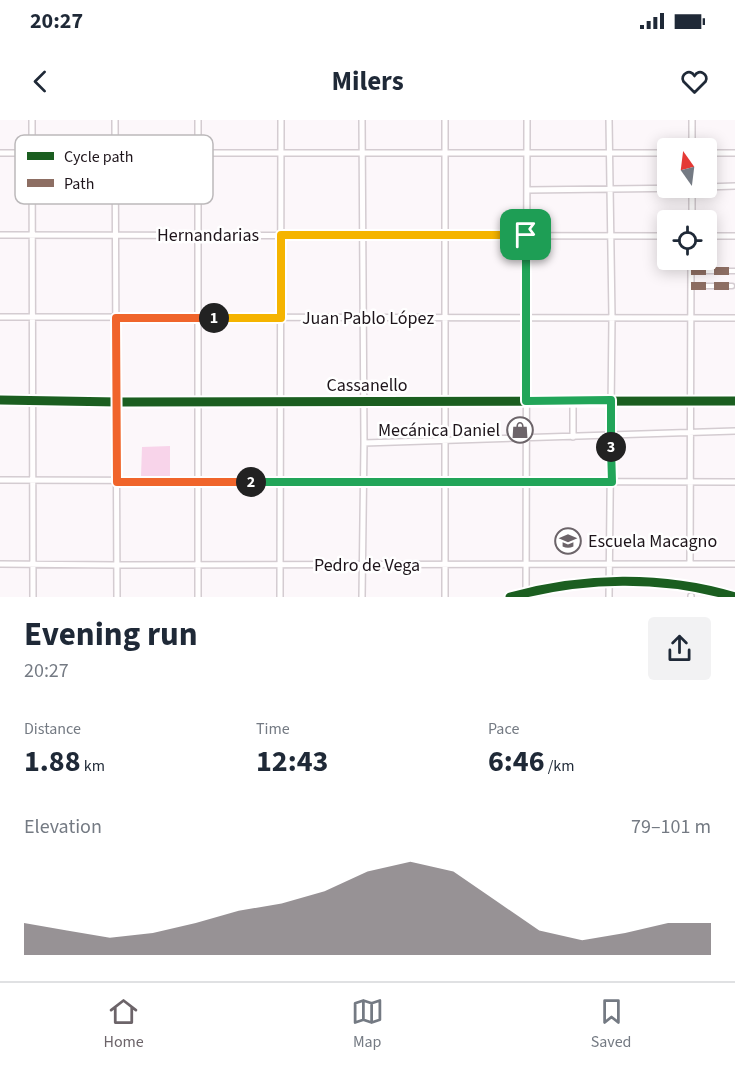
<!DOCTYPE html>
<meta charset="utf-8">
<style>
:root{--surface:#fff;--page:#f2f2f3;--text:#1f2937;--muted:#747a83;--line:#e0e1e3;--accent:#6c6469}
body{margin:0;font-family:"Source Sans 3",sans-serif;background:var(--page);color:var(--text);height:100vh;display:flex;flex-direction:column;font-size:22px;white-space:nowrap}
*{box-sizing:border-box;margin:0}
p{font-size:20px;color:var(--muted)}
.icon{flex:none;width:33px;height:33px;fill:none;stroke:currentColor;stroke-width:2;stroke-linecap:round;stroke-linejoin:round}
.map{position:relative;height:477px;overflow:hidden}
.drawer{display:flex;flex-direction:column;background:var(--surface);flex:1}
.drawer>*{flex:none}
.needle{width:39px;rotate:346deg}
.tools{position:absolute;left:657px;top:18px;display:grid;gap:12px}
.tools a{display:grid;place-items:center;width:60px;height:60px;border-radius:6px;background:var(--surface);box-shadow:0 3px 15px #0003;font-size:30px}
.pin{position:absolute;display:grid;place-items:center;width:51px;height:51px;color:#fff;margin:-26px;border-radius:12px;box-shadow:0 3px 9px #0006}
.km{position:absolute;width:30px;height:30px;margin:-15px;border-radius:50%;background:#222;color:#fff;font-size:16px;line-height:30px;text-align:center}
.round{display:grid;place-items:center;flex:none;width:63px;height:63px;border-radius:6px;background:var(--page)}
.head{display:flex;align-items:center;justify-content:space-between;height:102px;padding:0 24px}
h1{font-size:33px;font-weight:700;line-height:45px}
.metrics{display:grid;grid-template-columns:repeat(3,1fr);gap:9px;height:102px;padding:6px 24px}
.metrics div{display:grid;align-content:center}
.metrics b{font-size:30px;font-weight:700}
.metrics small{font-size:16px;font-weight:400}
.metrics p{font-size:16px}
.chart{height:168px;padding:12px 24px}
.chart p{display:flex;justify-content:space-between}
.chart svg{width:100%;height:108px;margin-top:6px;fill:var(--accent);opacity:.7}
.status{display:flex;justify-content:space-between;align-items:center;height:42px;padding:0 30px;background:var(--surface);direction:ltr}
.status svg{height:16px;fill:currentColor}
header{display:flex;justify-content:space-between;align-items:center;height:78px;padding:0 24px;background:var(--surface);font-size:27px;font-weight:700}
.tabs{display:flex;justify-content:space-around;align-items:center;height:84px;border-top:2px solid var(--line);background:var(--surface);font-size:16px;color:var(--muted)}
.tabs a{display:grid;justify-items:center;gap:3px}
.tabs .current{color:var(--accent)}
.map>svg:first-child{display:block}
.green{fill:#f8d4ea}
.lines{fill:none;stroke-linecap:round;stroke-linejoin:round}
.pedestrian-casing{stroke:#d4ccd1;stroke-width:7}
.minor-casing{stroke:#d4ccd1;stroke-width:8}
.pedestrian{stroke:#fffefe;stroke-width:4}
.minor{stroke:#fffefe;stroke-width:5}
.quiet{stroke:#8d6e63;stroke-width:8;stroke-dasharray:15 8;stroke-linecap:butt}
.cycleway-casing{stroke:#fff;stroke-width:13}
.cycleway{stroke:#1b5e20;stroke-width:9}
.split-1-casing{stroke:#fff;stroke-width:12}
.split-2-casing{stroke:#fff;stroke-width:12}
.split-3-casing{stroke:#fff;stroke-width:12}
.split-4-casing{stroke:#fff;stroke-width:12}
.split-1{stroke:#f5b400;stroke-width:8}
.split-2{stroke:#f0652b;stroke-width:8}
.split-3{stroke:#22a559;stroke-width:8}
.split-4{stroke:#22a559;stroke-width:8}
.labels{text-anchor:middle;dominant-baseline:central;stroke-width:5;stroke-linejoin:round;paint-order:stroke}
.street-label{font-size:18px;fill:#1e151b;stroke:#fff}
.poi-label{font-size:18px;fill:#1e151b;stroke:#fff;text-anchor:end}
.key{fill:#fff;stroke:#bcb9bb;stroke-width:1.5}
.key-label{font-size:16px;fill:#1e151b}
</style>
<div class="status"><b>20:27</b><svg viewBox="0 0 49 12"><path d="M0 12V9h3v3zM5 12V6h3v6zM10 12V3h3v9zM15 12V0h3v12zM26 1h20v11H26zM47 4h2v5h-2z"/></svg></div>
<header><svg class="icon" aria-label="back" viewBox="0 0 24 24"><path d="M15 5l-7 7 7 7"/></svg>Milers<svg class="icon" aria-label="heart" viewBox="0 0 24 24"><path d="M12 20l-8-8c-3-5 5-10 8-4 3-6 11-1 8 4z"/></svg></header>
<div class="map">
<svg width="735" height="477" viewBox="0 0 735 477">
<rect width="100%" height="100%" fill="#fcf7fa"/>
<path class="green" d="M 170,326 L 170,356 L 141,356 L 142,327 Z"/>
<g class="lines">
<g class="pedestrian-casing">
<path id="pedestrian" d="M 691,151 L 735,151
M 691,166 L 732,166"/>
</g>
<g class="minor-casing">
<path id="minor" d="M 32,0 L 33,477
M 115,0 L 117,477
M 198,0 L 198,477
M 445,0 L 445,477
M 692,28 L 692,0
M 0,33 L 668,33
M 706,33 L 735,33
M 706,67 L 735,66
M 527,70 L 694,68
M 692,100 L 692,68
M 0,115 L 668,116
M 706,116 L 735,116
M 0,197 L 735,198
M 0,280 L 118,282 L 735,281
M 573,317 L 573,281
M 364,323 L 735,311
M 0,360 L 735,362
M 0,444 L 117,445 L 735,444
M 690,444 L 691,140
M 280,477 L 281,0
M 362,477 L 364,323 L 362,0
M 526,477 L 527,0
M 609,477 L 612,198 L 609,0
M 691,477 L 691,476"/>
</g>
<use href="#pedestrian" class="pedestrian"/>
<use href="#minor" class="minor"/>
<path class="quiet" d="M 691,151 L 735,151
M 691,166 L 732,166"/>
<g class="cycleway-casing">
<path id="cycleway" d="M 0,280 L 118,282 L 735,281
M 510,477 C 583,457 662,455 735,477"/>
</g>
<use href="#cycleway" class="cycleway"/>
</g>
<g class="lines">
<g class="split-1-casing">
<path id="split-1" d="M 214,198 L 281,198 L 281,115 L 526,115"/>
</g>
<g class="split-2-casing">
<path id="split-2" d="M 214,198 L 116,198 L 117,362 L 251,362"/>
</g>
<g class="split-3-casing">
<path id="split-3" d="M 251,362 L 612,362 L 611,327"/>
</g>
<g class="split-4-casing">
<path id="split-4" d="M 526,115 L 526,281 L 611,280 L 611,327"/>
</g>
<use href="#split-1" class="split-1"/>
<use href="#split-2" class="split-2"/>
<use href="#split-3" class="split-3"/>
<use href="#split-4" class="split-4"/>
</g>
<defs>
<g id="shop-ring" transform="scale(1.35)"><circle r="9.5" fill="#fff" stroke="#6c6469" stroke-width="1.5"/><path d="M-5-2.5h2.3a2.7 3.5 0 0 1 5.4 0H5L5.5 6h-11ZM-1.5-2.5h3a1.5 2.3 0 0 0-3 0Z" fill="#6c6469"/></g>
<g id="school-ring" transform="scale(1.35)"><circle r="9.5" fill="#fff" stroke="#6c6469" stroke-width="1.5"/><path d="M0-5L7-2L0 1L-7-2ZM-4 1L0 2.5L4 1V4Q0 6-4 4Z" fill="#6c6469"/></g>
</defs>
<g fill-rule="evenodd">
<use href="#shop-ring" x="520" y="310"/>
<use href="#school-ring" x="568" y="421"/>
</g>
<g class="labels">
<g class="street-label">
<text x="208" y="115">Hernandarias</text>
<text x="368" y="198">Juan Pablo López</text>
<text x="367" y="265">Cassanello</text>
<text x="367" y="445">Pedro de Vega</text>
</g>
<g class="poi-label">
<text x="500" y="310">Mecánica Daniel</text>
<text x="588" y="421" text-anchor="start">Escuela Macagno</text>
</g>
</g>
<rect x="15" y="15" width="198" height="69" rx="9" class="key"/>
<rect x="27" y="32" width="27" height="8" fill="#1b5e20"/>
<rect x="27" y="59" width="27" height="8" fill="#8d6e63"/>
<g class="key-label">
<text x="64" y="42">Cycle path</text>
<text x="64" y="69">Path</text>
</g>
</svg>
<div class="tools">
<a><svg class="needle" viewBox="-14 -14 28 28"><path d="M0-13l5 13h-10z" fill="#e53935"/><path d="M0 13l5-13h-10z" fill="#747a83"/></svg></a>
<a><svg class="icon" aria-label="locate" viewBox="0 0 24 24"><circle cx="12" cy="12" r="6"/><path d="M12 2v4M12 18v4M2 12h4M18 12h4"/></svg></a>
</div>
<div class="pin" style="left:526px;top:115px;background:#1e9e55"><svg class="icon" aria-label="arrive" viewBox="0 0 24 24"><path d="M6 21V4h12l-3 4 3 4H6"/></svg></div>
<b class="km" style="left:214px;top:198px">1</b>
<b class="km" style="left:251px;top:362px">2</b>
<b class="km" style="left:611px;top:327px">3</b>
</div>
<section class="drawer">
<div class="head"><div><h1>Evening run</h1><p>20:27</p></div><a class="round"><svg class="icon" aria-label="share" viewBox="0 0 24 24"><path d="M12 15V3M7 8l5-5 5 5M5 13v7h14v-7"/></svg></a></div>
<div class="metrics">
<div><p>Distance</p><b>1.88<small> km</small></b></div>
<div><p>Time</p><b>12:43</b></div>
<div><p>Pace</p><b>6:46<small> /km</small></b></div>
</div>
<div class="chart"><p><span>Elevation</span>79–101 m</p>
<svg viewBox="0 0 160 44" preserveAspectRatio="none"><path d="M0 44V31L10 34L20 37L30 35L40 31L50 26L60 23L70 18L80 10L90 6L100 10L110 22L120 34L130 38L140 35L150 31L160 31V44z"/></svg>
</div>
</section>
<nav class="tabs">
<a class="current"><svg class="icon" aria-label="home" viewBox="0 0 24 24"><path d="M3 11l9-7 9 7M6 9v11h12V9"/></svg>Home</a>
<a><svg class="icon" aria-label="map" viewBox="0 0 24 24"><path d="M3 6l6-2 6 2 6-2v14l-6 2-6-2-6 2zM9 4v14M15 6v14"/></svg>Map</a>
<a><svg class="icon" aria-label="saved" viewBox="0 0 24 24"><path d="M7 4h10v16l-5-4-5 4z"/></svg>Saved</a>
</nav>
